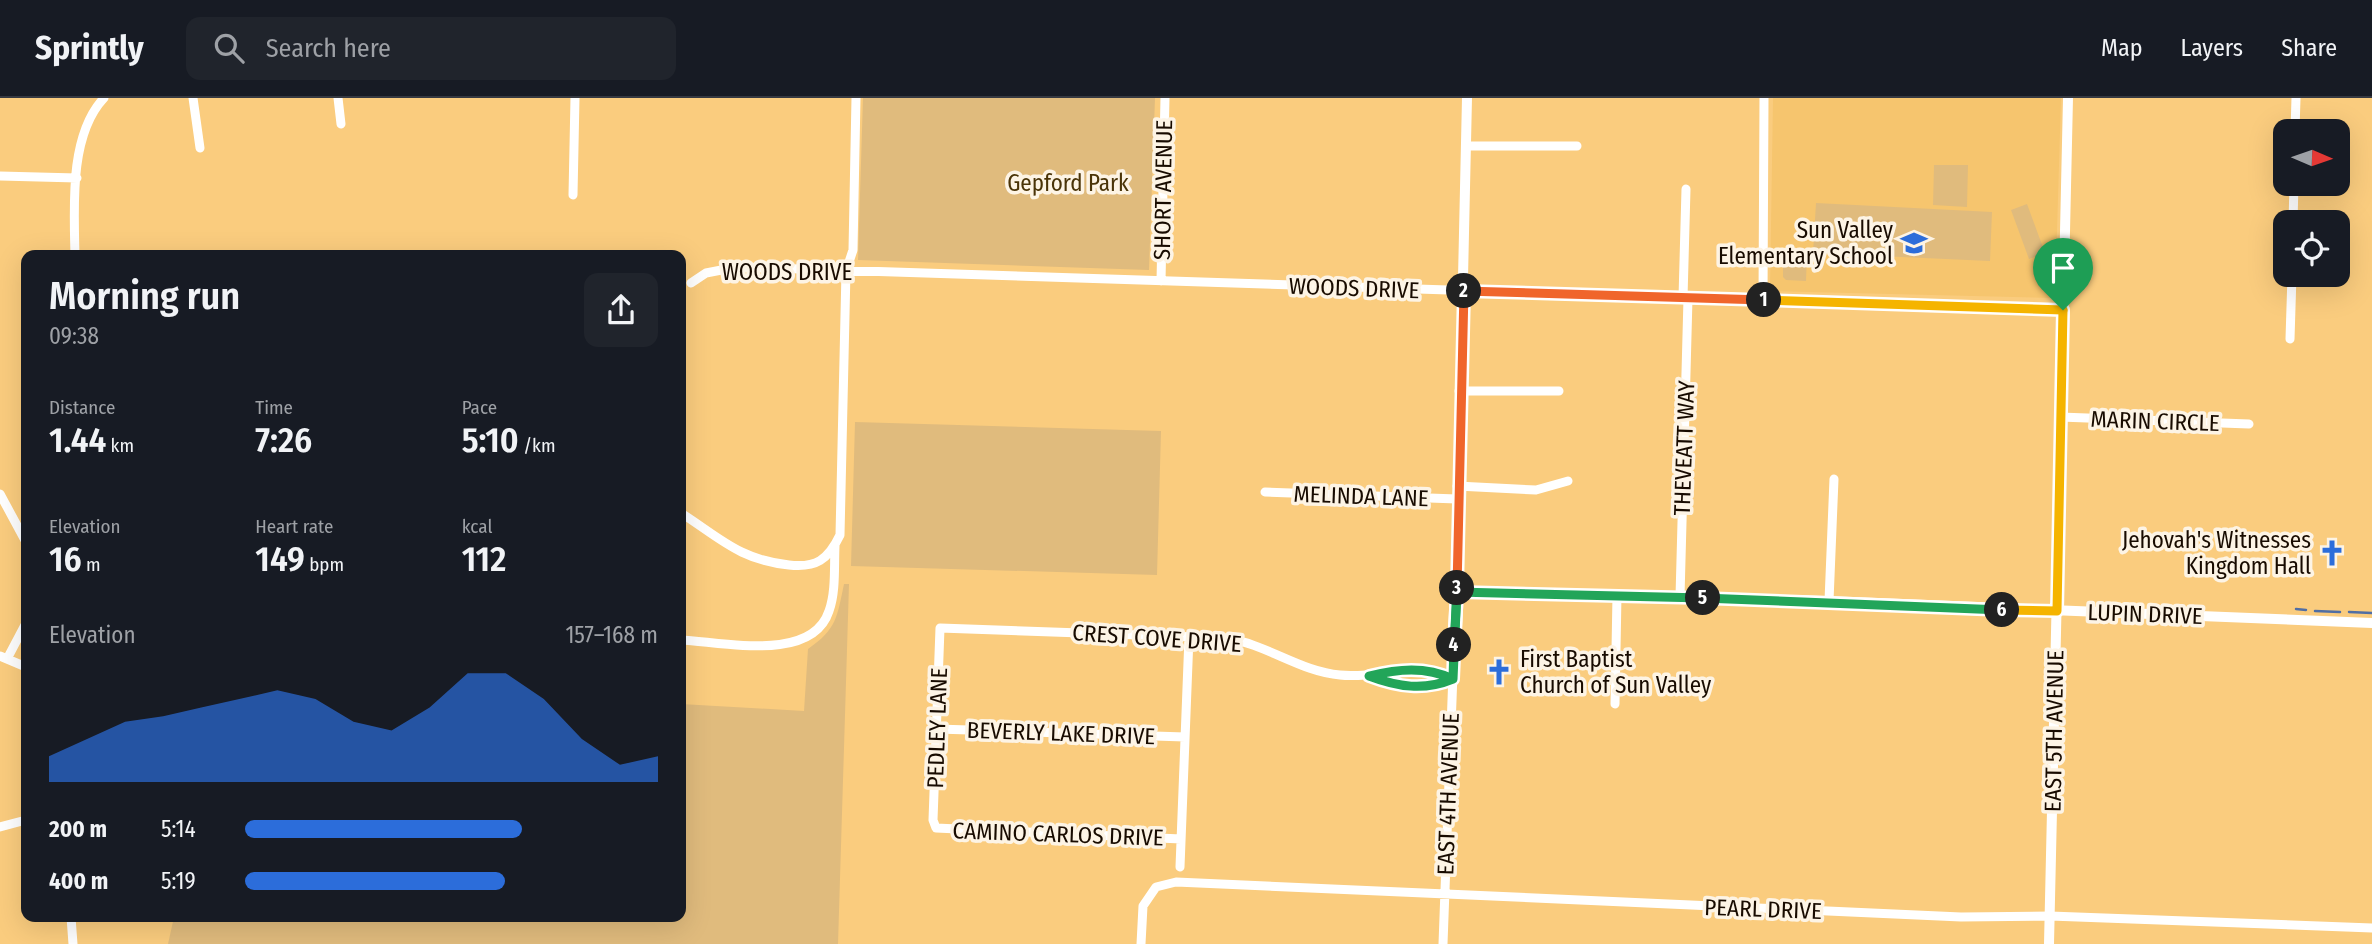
<!DOCTYPE html>
<meta charset="utf-8">
<style>
:root{--surface:#171b24;--page:#20242c;--text:#f1f3f6;--muted:#9ea1a6;--line:#363941;--accent:#2c6dda}
body{margin:0;font-family:"Fira Sans Condensed",sans-serif;background:var(--page);color:var(--text);height:100vh;display:flex;flex-direction:column;font-size:26px;white-space:nowrap}
*{box-sizing:border-box;margin:0}
p{font-size:23px;color:var(--muted)}
.icon{flex:none;width:38px;height:38px;fill:none;stroke:currentColor;stroke-width:2;stroke-linecap:round;stroke-linejoin:round}
.map{position:relative;flex:1;overflow:hidden}
.drawer{position:absolute;left:21px;top:152px;width:665px;height:672px;display:flex;flex-direction:column;background:var(--surface);border-radius:14px;box-shadow:0 7px 28px #0002}
.drawer>*{flex:none}
.needle{width:46px;rotate:92deg}
.controls{position:absolute;left:2273px;top:21px;display:grid;gap:14px}
.controls a{display:grid;place-items:center;width:77px;height:77px;border-radius:14px;background:var(--surface);box-shadow:0 7px 28px #0002;font-size:35px}
.pin{position:absolute;display:grid;place-items:center;width:60px;height:60px;color:#fff;margin:-72px -30px;border-radius:50% 50% 50% 0;rotate:-45deg;box-shadow:0 0 7px #0007}
.pin .icon{rotate:45deg}
.km{position:absolute;width:35px;height:35px;margin:-18px;border-radius:50%;background:#222;color:#fff;font-size:19px;line-height:35px;text-align:center}
.round{display:grid;place-items:center;flex:none;width:74px;height:74px;border-radius:14px;background:var(--page)}
.overview{display:flex;align-items:center;justify-content:space-between;height:119px;padding:0 28px}
h1{font-size:38px;font-weight:600;line-height:52px}
.stats{display:grid;grid-template-columns:repeat(3,1fr);gap:10px;height:119px;padding:7px 28px}
.stats div{display:grid;align-content:center}
.stats b{font-size:35px;font-weight:600}
.stats small{font-size:19px;font-weight:400}
.stats p{font-size:19px}
.chart{height:196px;padding:14px 28px}
.chart p{display:flex;justify-content:space-between}
.chart svg{width:100%;height:126px;margin-top:7px;fill:var(--accent);opacity:.7}
ul{padding:0 28px;list-style:none;font-size:23px}
li{display:grid;grid-template-columns:112px 84px 1fr;align-items:center;height:52px}
li i{height:18px;border-radius:9px;background:var(--accent)}
header{display:flex;align-items:center;gap:42px;box-sizing:border-box;height:98px;padding:0 35px;background:var(--surface);border-bottom:2px solid var(--line)}
header strong{font-size:33px}
nav{display:flex;gap:38px;margin-inline-start:auto;font-size:24px}
.search{width:490px;height:63px;background:var(--page);display:flex;align-items:center;gap:18px;box-sizing:border-box;padding:0 24px;border-radius:14px;color:var(--muted);font-size:26px}
.map>svg:first-child{display:block}
.built{fill:#f6c56e}
.green{fill:#e0bb7d}
.lines{fill:none;stroke-linecap:round;stroke-linejoin:round}
.stream{stroke:#506ea4;stroke-width:2.5}
.minor{stroke:#fff;stroke-width:9}
.tertiary{stroke:#fff;stroke-width:10}
.split-1-casing{stroke:#fff;stroke-width:14}
.split-2-casing{stroke:#fff;stroke-width:14}
.split-3-casing{stroke:#fff;stroke-width:14}
.split-4-casing{stroke:#fff;stroke-width:14}
.split-5-casing{stroke:#fff;stroke-width:14}
.split-6-casing{stroke:#fff;stroke-width:14}
.split-7-casing{stroke:#fff;stroke-width:14}
.split-1{stroke:#f5b400;stroke-width:9}
.split-2{stroke:#f0652b;stroke-width:9}
.split-3{stroke:#f0652b;stroke-width:9}
.split-4{stroke:#22a559;stroke-width:9}
.split-5{stroke:#22a559;stroke-width:9}
.split-6{stroke:#22a559;stroke-width:9}
.split-7{stroke:#f5b400;stroke-width:9}
.labels{text-anchor:middle;dominant-baseline:central;stroke-width:7;stroke-linejoin:round;paint-order:stroke}
.park-label{font-size:23px;fill:#4a3408;stroke:#fdf4e5}
.street-label{font-size:23px;fill:#180b00;stroke:#fdf4e5}
.poi-label{font-size:23px;fill:#180b00;stroke:#fdf4e5;text-anchor:end}
</style>
<header>
<strong>Sprintly</strong>
<div class="search"><svg class="icon" aria-label="search" viewBox="0 0 24 24"><circle cx="10" cy="10" r="6"/><path d="M15 15l6 6"/></svg>Search here</div>
<nav><a>Map</a><a>Layers</a><a>Share</a></nav>
</header>
<div class="map">
<svg width="2372" height="846" viewBox="0 0 2372 846">
<rect width="100%" height="100%" fill="#facc7e"/>
<path class="built" d="M 1773,0 L 2061,0 L 2055,200 L 1770,193 Z"/>
<path class="green" d="M 863,0 L 1155,0 L 1149,172 L 858,162 Z
M 1934,67 L 1968,67 L 1967,109 L 1933,107 Z
M 1816,105 L 1992,114 L 1990,163 L 1813,155 Z
M 2027,106 L 2045,155 L 2029,161 L 2011,112 Z
M 1783,155 L 1807,155 L 1806,183 L 1786,182 L 1783,179 Z
M 855,324 L 1161,333 L 1157,477 L 851,468 Z
M 844,486 L 849,486 L 838,846 L 168,846 L 174,819 L 681,819 L 681,606 L 804,613 L 808,551 C 837,531 837,519 844,486 Z"/>
<g class="lines">
<path class="stream" d="M 2296,511 L 2306,512
M 2315,513 L 2340,514
M 2349,514 L 2372,515"/>
<path class="minor" d="M 193,0 L 200,50
M 338,0 L 341,26
M 2295,33 L 2296,0
M 1466,48 L 1577,48
M 0,78 L 77,80
M 573,97 L 575,0
M 2293,124 L 2294,86
M 75,158 C 74,109 69,37 104,0
M 1161,183 L 1165,0
M 691,185 L 706,175 L 737,169 L 2063,212
M 1683,200 L 1686,91
M 1763,202 L 1764,0
M 2290,241 L 2292,177
M 1459,293 L 1559,293
M 2060,319 L 2249,326
M 1457,388 L 1536,392 L 1568,383
M 1265,394 L 1457,401
M 0,396 L 26,444
M 681,415 C 720,440 740,462 789,467 C 816,470 828,462 840,437 L 846,173 L 853,152 L 856,0
M 1680,499 L 1688,200
M 1829,503 L 1834,381
M 681,542 C 723,544 812,565 829,513 C 836,494 834,469 835,448
M 0,558 L 26,569
M 7,561 L 26,525
M 1371,579 C 1399,589 1425,593 1453,581
M 1615,606 L 1617,497
M 937,631 L 1185,639
M 0,729 L 26,722
M 1181,741 L 936,730 L 933,722 L 940,530 L 1226,540 C 1266,546 1301,574 1340,577 C 1380,581 1415,563 1453,581
M 1180,769 L 1189,539
M 71,819 L 73,846
M 1141,846 L 1143,808 L 1156,789 L 1176,784 L 1961,819 L 2050,818 L 2372,830
M 1443,846 L 1456,494"/>
<path class="tertiary" d="M 1467,0 L 1456,494 L 1829,503 L 2372,525
M 2049,846 L 2068,0"/>
</g>
<g class="lines">
<g class="split-1-casing">
<path id="split-1" d="M 1764,202 L 2063,212"/>
</g>
<g class="split-2-casing">
<path id="split-2" d="M 1464,193 L 1764,202"/>
</g>
<g class="split-3-casing">
<path id="split-3" d="M 1457,490 L 1464,193"/>
</g>
<g class="split-4-casing">
<path id="split-4" d="M 1454,547 L 1453,581 C 1425,568 1398,571 1369,578 C 1398,589 1424,593 1453,581 L 1457,490"/>
</g>
<g class="split-5-casing">
<path id="split-5" d="M 1454,547 L 1457,494 L 1703,500"/>
</g>
<g class="split-6-casing">
<path id="split-6" d="M 1703,500 L 2002,512"/>
</g>
<g class="split-7-casing">
<path id="split-7" d="M 2002,512 L 2057,513 L 2063,212"/>
</g>
<use href="#split-1" class="split-1"/>
<use href="#split-2" class="split-2"/>
<use href="#split-3" class="split-3"/>
<use href="#split-4" class="split-4"/>
<use href="#split-5" class="split-5"/>
<use href="#split-6" class="split-6"/>
<use href="#split-7" class="split-7"/>
</g>
<defs>
<g id="school-bare" transform="scale(2.1)"><path d="M0-5L7-2L0 1L-7-2ZM-4 1L0 2.5L4 1V4Q0 6-4 4Z" fill="#2c6dda" stroke="#fdf4e5" stroke-width="2.5" paint-order="stroke"/></g>
<g id="church-bare" transform="scale(2.1)"><path d="M-1.2-6h2.4v3.5h3.3v2.4h-3.3V6h-2.4V-.1h-3.3v-2.4h3.3Z" fill="#2c6dda" stroke="#fdf4e5" stroke-width="2.5" paint-order="stroke"/></g>
</defs>
<g fill-rule="evenodd">
<use href="#school-bare" x="1914" y="145"/>
<use href="#church-bare" x="2332" y="455"/>
<use href="#church-bare" x="1499" y="574"/>
</g>
<g class="labels">
<g class="park-label">
<text x="1068" y="85">Gepford Park</text>
</g>
<g class="street-label">
<text transform="translate(1163 92) rotate(-89)">SHORT AVENUE</text>
<text x="787" y="174">WOODS DRIVE</text>
<text transform="translate(1354 190) rotate(2)">WOODS DRIVE</text>
<text transform="translate(2155 323) rotate(2)">MARIN CIRCLE</text>
<text transform="translate(1684 350) rotate(-88)">THEVEATT WAY</text>
<text transform="translate(1361 398) rotate(2)">MELINDA LANE</text>
<text transform="translate(2145 516) rotate(2)">LUPIN DRIVE</text>
<text transform="translate(1157 540) rotate(4)">CREST COVE DRIVE</text>
<text transform="translate(937 630) rotate(-88)">PEDLEY LANE</text>
<text transform="translate(2054 633) rotate(-89)">EAST 5TH AVENUE</text>
<text transform="translate(1061 635) rotate(2)">BEVERLY LAKE DRIVE</text>
<text transform="translate(1448 696) rotate(-88)">EAST 4TH AVENUE</text>
<text transform="translate(1058 736) rotate(2)">CAMINO CARLOS DRIVE</text>
<text transform="translate(1763 811) rotate(2)">PEARL DRIVE</text>
</g>
<g class="poi-label">
<text x="1893" y="132">Sun Valley<tspan x="1893" dy="26">Elementary School</tspan></text>
<text x="2311" y="442">Jehovah's Witnesses<tspan x="2311" dy="26">Kingdom Hall</tspan></text>
<text x="1520" y="561" text-anchor="start">First Baptist<tspan x="1520" dy="26">Church of Sun Valley</tspan></text>
</g>
</g>
</svg>
<div class="controls">
<a><svg class="needle" viewBox="-14 -14 28 28"><path d="M0-13l5 13h-10z" fill="#e53935"/><path d="M0 13l5-13h-10z" fill="#9ea1a6"/></svg></a>
<a><svg class="icon" aria-label="locate" viewBox="0 0 24 24"><circle cx="12" cy="12" r="6"/><path d="M12 2v4M12 18v4M2 12h4M18 12h4"/></svg></a>
</div>
<div class="pin" style="left:2063px;top:212px;background:#1e9e55"><svg class="icon" aria-label="arrive" viewBox="0 0 24 24"><path d="M6 21V4h12l-3 4 3 4H6"/></svg></div>
<b class="km" style="left:1764px;top:202px">1</b>
<b class="km" style="left:1464px;top:193px">2</b>
<b class="km" style="left:1457px;top:490px">3</b>
<b class="km" style="left:1454px;top:547px">4</b>
<b class="km" style="left:1703px;top:500px">5</b>
<b class="km" style="left:2002px;top:512px">6</b>
<section class="drawer">
<div class="overview"><div><h1>Morning run</h1><p>09:38</p></div><a class="round"><svg class="icon" aria-label="share" viewBox="0 0 24 24"><path d="M12 15V3M7 8l5-5 5 5M5 13v7h14v-7"/></svg></a></div>
<div class="stats">
<div><p>Distance</p><b>1.44<small> km</small></b></div>
<div><p>Time</p><b>7:26</b></div>
<div><p>Pace</p><b>5:10<small> /km</small></b></div>
</div>
<div class="stats">
<div><p>Elevation</p><b>16<small> m</small></b></div>
<div><p>Heart rate</p><b>149<small> bpm</small></b></div>
<div><p>kcal</p><b>112</b></div>
</div>
<div class="chart"><p><span>Elevation</span>157–168 m</p>
<svg viewBox="0 0 160 44" preserveAspectRatio="none"><path d="M0 44V35L10 29L20 23L30 21L40 18L50 15L60 12L70 15L80 23L90 26L100 18L110 6L120 6L130 15L140 29L150 38L160 35V44z"/></svg>
</div>
<ul>
<li><b>200 m</b>5:14<i style="width:67%"></i></li>
<li><b>400 m</b>5:19<i style="width:63%"></i></li>
</ul>
</section>
</div>
